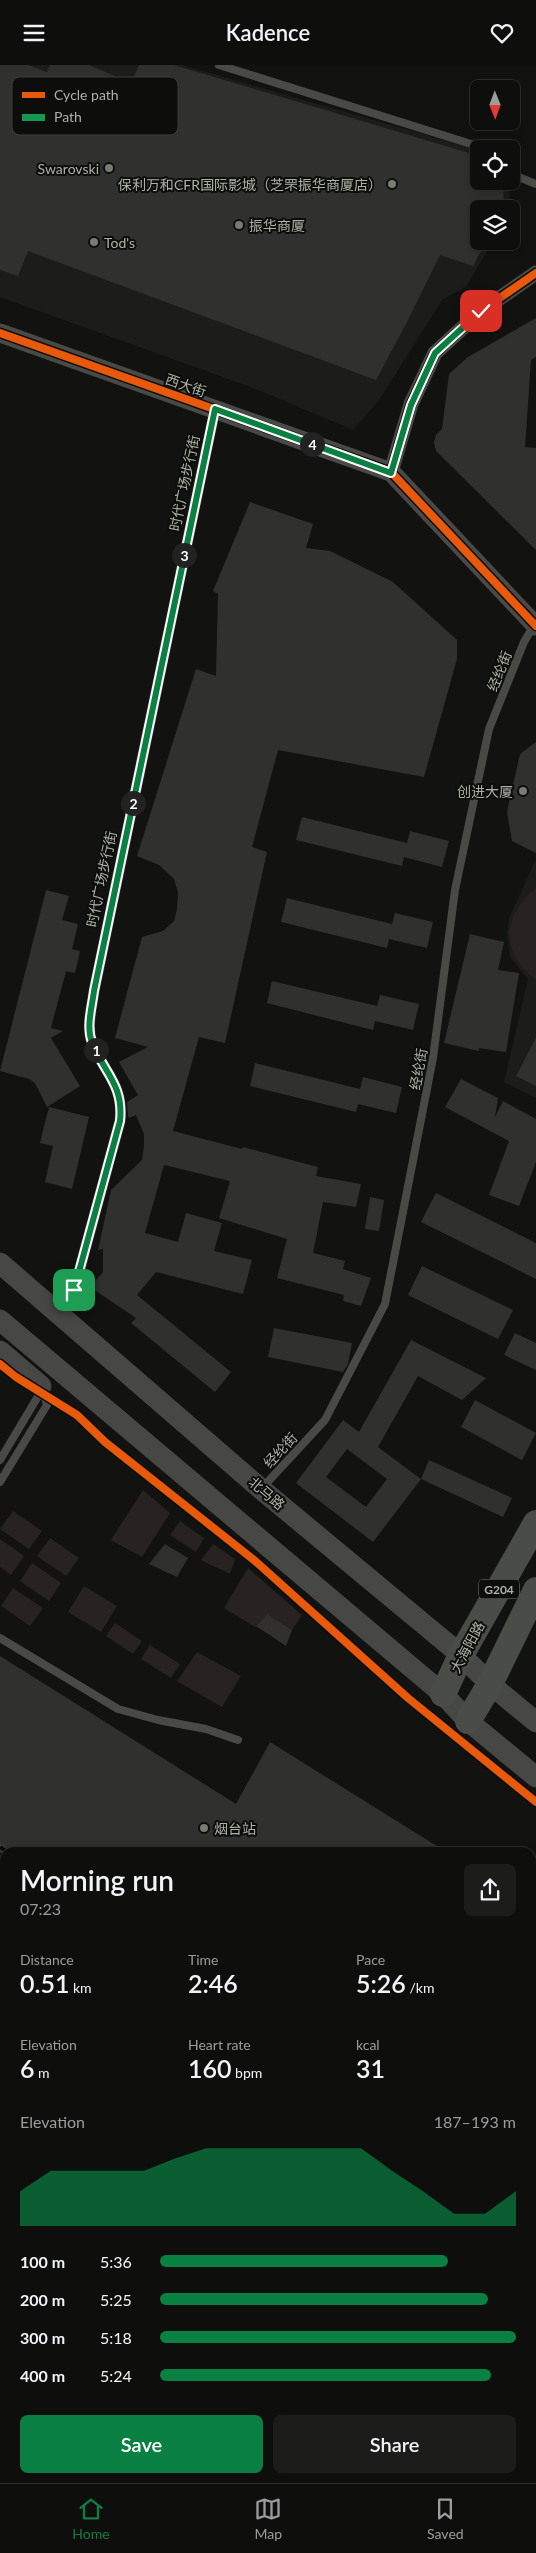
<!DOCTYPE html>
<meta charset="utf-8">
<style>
:root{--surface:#0e0e0d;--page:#1c1c1b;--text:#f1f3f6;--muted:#9b9c9d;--line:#2e2e2e;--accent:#0b8043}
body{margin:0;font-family:Lato,"Noto Sans SC",sans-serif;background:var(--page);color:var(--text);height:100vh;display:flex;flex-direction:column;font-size:19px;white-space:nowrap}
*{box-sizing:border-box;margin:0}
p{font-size:16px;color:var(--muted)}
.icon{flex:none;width:28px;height:28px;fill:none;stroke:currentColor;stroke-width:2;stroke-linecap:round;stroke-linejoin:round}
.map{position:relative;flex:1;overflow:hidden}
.panel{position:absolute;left:0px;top:1782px;width:536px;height:636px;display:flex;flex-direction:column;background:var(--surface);border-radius:15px 15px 0 0;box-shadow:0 2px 8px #0003,0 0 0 1px var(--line)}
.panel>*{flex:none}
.needle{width:32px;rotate:179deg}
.controls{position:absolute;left:470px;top:15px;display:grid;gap:10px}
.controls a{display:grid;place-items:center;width:50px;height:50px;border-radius:8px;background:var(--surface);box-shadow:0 2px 8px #0003,0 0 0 1px var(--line);font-size:25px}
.pin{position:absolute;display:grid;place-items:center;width:42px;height:42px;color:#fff;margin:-21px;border-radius:10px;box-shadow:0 2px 8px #0006}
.km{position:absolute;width:25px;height:25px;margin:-12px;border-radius:50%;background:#222;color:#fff;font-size:14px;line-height:25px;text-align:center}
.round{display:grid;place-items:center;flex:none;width:52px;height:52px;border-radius:8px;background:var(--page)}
.overview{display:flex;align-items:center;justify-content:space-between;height:85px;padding:0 20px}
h1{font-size:28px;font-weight:600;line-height:38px}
.figures{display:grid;grid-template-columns:repeat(3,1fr);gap:8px;height:85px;padding:5px 20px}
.figures div{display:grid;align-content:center}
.figures b{font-size:25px;font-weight:600}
.figures small{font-size:14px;font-weight:400}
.figures p{font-size:14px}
.chart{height:140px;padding:10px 20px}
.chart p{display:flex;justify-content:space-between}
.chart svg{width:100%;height:90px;margin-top:5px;fill:var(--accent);opacity:.7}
.action{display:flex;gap:10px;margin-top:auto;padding:10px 20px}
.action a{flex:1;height:58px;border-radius:8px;background:var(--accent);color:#fff;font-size:20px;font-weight:600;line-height:58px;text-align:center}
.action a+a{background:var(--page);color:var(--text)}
ul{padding:0 20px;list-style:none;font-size:16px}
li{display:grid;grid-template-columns:80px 60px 1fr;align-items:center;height:38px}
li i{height:12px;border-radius:6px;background:var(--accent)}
header{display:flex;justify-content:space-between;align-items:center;height:65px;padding:0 20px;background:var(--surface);font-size:22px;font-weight:600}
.tabs{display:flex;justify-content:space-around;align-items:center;height:70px;border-top:1px solid var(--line);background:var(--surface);font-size:14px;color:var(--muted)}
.tabs a{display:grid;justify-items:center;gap:2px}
.tabs .selected{color:var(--accent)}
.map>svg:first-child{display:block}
.built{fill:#1c1d1b}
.green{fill:#282223}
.building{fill:#30302f;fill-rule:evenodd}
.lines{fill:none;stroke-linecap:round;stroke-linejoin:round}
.service{stroke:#494a46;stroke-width:8}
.pedestrian{stroke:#494a46;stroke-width:11}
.minor{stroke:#494a46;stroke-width:15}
.tertiary{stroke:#494a46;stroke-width:19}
.secondary{stroke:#474845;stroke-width:21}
.trunk{stroke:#4a4c48;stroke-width:26}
.rail-casing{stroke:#4a4b47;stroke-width:5.5}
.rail{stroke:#0d0d0c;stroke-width:4;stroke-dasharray:11;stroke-linecap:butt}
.quiet{stroke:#139951;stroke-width:6;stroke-dasharray:12 6;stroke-linecap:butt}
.cycleway-casing{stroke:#0d0d0c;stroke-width:11}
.cycleway{stroke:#e8590c;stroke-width:8}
.route-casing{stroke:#fff;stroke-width:10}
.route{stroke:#0b8043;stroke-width:6}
.poi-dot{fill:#777b70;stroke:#0d0d0c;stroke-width:2}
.labels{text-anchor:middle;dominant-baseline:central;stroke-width:4;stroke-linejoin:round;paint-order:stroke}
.shield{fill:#0d0d0c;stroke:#7d8176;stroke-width:1}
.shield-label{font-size:12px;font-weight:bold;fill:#adb3a3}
.poi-label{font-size:14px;fill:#adb3a3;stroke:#0d0d0c;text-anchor:end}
.street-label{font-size:14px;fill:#adb3a3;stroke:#0d0d0c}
.key{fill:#0d0d0c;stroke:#3d3f39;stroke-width:1}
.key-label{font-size:14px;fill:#adb3a3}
</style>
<header><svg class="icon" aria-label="menu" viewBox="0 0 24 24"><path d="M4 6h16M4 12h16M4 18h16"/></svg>Kadence<svg class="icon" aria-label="heart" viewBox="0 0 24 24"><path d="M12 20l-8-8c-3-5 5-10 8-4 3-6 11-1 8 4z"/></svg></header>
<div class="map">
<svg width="536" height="2418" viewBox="0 0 536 2418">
<rect width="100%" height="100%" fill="#121211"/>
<path class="built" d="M 0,0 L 182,0 L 478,85 L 479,116 L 509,116 L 510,144 L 479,144 L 479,176 L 493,176 L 466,222 L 442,235 L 379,335 L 353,365 L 256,324 L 0,232 Z
M 536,794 L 536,1033 L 504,1017 L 528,914 L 510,892 L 507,868 L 509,853 Z"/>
<path class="green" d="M 536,823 L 536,915 C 530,912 527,906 522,901 C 499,874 511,843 536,823 Z
M 143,1425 L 170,1448 L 142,1492 L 111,1475 Z
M 13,1446 L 42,1466 L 29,1484 L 0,1464 Z
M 180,1456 L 204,1473 L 196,1487 L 170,1470 Z
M 50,1473 L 79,1493 L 66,1511 L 37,1491 Z
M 0,1474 L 24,1491 L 11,1510 L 0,1502 Z
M 213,1479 L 235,1494 L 230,1509 L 201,1495 Z
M 32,1498 L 61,1518 L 49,1536 L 20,1516 Z
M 248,1503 L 302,1550 L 292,1565 L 267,1549 L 255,1562 L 224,1543 Z
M 84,1521 L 117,1541 L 101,1567 L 68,1547 Z
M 13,1523 L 43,1543 L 30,1561 L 1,1541 Z
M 115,1558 L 142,1576 L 133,1589 L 106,1571 Z
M 150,1580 L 180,1599 L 171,1613 L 141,1594 Z
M 197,1587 L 241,1611 L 222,1642 L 177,1616 Z"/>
<path class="building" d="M 0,0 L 28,0 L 47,7 L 50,0 L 89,0 L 131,18 L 139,0 L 174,0 L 479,91 L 479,116 L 503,116 L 504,144 L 479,144 L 479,176 L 486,176 L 473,201 L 440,190 L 406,259 L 376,315 L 28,186 L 18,211 L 0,205 Z
M 536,253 L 536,292 L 531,295 L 525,382 L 536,383 L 536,485 L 436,386 L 434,377 L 436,370 L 442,364 L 449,309 L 468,292 Z
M 250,437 L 313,459 L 306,483 L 330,486 L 393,517 L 457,575 L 457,594 L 424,712 L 278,685 L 252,782 L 267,787 L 225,978 L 199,972 L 173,1066 L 242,1084 L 243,1082 L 318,1102 L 316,1111 L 361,1119 L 356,1142 L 323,1137 L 313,1188 L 345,1196 L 343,1204 L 371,1213 L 361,1241 L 343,1236 L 344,1230 L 277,1213 L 287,1174 L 219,1153 L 230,1116 L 164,1100 L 145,1168 L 178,1177 L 186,1148 L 222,1158 L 214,1186 L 252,1195 L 243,1229 L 156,1207 L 137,1230 L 231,1307 L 215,1327 L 131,1258 L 136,1253 L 90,1222 L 103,1207 L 103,1184 L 98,1185 L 111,1125 L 142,1095 L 144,1081 L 144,1069 L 136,1050 L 129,1053 L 128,1050 L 127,1037 L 138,1030 L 119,997 L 148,982 L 115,973 L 142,872 L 163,866 L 174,856 L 177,844 L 178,828 L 174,814 L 159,800 L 137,791 L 196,604 L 216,611 L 218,529 L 213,526 Z
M 536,677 L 536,788 L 512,776 L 507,747 L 520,689 Z
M 302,752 L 407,778 L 410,766 L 449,776 L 442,802 L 404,792 L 402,801 L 296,775 Z
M 46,825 L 69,831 L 62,855 L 78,859 L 72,884 L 80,886 L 75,908 L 66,906 L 51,963 L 63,966 L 51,973 L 80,1021 L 47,1042 L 35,1018 L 29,1014 L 0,1006 Z
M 287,833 L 392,859 L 395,848 L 433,857 L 427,883 L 389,874 L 387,883 L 281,857 Z
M 470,869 L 504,877 L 498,905 L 519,908 L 506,987 L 479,983 L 479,986 L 444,978 Z
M 272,916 L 377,941 L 380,930 L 419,939 L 413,965 L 375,956 L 373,965 L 267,938 Z
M 536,973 L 536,1021 L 516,1011 Z
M 255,998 L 360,1024 L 363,1012 L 402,1022 L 396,1048 L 358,1039 L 356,1047 L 250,1021 Z
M 461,1014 L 498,1033 L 495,1052 L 503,1036 L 536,1054 L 536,1097 L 519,1141 L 489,1130 L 509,1076 L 445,1042 Z
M 49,1042 L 89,1052 L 72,1124 L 45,1117 L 53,1081 L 40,1078 Z
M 436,1128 L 536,1178 L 536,1214 L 421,1157 Z
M 370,1132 L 384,1135 L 379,1166 L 365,1164 Z
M 422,1201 L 513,1245 L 498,1274 L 408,1230 Z
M 274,1263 L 352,1278 L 348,1299 L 343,1307 L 268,1292 Z
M 515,1268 L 536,1278 L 536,1305 L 504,1290 Z
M 411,1275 L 486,1313 L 462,1335 L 418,1311 L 378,1382 L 421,1414 L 429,1395 L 512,1433 L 503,1452 L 421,1414 L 373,1477 L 296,1418 L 343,1355 L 359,1367 ZM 347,1384 L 387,1414 L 366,1442 L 326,1412 Z
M 475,1335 L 536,1368 L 522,1395 L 461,1362 Z
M 165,1479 L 188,1493 L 177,1512 L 149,1499 Z
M 267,1549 L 292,1565 L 286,1581 L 256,1561 Z
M 0,1591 L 236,1739 L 270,1677 L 448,1788 L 0,1788 Z"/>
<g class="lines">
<path class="service" d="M 219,0 L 487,84
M 511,109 L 536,119
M 0,1395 L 37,1333 L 41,1323
M 0,1417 L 47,1340 L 42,1322
M 263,1422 L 325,1355 L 385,1239 L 433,993 L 455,825 L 489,664 L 524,577 L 534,560
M 0,1573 L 118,1644 L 158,1655 L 206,1664 L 238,1675
M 533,1854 L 536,1857"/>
<path class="pedestrian" d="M 74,1225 L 120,1056 C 124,1019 103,1007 92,977 C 86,962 92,942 94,926 L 215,344"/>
<path class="minor" d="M 391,407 L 411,339 L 435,288 L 481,246 L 536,208"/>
<path class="tertiary" d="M 0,268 L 391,407 L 536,561"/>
<path class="secondary" d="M 0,1198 L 261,1424 L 461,1590 L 490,1619 L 536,1657
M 0,1255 L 443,1629 L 468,1656 L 536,1712
M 0,1286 L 41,1321"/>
<path class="trunk" d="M 443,1629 L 461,1590 L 536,1458
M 468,1656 L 490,1619 L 536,1525"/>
<g class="rail-casing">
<path id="rail" d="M 0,1782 L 9,1788
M 0,1798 L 5,1801
M 531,2111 L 536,2114
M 531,2126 L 536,2129
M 0,2196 L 5,2195
M 531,2278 L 536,2280"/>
</g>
<use href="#rail" class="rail"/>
<path class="quiet" d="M 74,1225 L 120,1056 C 124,1019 103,1007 92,977 C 86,962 92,942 94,926 L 215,344"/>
<g class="cycleway-casing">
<path id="cycleway" d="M 0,268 L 391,407 L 536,561
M 391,407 L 411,339 L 435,288 L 481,246 L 536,208
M 0,1299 L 16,1312 L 77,1350 L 105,1377 L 254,1495 L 408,1633 L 536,1737"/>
</g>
<use href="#cycleway" class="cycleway"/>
</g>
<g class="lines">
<g class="route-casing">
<path id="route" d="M 74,1225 L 120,1056 C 124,1019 103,1007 92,977 C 86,962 92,942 94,926 L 215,344 L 391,408 L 411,340 L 435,288 L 481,246"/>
</g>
<use href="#route" class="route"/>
</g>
<g class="poi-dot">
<circle cx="109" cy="103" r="5"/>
<circle cx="392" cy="119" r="5"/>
<circle cx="239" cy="160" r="5"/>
<circle cx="94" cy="177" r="5"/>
<circle cx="523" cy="726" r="5"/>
<circle cx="204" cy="1763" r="5"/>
</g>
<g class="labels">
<rect class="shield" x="479" y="1514.5" width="40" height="19" rx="4"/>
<g class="shield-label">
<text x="499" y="1524">G204</text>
</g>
<g class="poi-label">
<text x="99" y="103">Swarovski</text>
<text x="382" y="119">保利万和CFR国际影城（芝罘振华商厦店）</text>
<text x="249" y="160" text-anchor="start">振华商厦</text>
<text x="104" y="177" text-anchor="start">Tod's</text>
<text x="513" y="726">创进大厦</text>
<text x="214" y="1763" text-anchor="start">烟台站</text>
</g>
<g class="street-label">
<text transform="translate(186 320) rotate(19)">西大街</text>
<text transform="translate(184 418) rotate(-78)">时代广场步行街</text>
<text transform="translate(499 606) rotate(-68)">经纶街</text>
<text transform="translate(101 814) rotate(-78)">时代广场步行街</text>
<text transform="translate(418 1004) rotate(-80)">经纶街</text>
<text transform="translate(280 1385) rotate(-47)">经纶街</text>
<text transform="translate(267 1428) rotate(40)">北马路</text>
<text transform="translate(467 1582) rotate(-62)">大海阳路</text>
</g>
</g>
<rect x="12" y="12" width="166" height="58" rx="8" class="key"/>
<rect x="22" y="27" width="23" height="6" fill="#e8590c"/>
<rect x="22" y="49" width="23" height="7" fill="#139951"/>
<g class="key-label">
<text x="54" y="35">Cycle path</text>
<text x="54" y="57">Path</text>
</g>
</svg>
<div class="controls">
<a><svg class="needle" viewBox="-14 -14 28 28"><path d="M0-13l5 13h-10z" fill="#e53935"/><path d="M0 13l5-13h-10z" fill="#9b9c9d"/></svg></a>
<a><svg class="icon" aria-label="locate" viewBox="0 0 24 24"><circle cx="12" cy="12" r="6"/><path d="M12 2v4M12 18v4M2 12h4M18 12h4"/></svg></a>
<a><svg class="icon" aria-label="layers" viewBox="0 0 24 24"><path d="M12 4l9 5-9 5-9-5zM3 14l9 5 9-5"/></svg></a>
</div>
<div class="pin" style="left:74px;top:1225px;background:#1e9e55"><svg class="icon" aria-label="arrive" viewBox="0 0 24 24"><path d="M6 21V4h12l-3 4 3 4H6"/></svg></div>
<div class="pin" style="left:481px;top:246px;background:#d93025"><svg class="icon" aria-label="check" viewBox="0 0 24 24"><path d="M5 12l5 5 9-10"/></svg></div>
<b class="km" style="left:96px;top:985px">1</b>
<b class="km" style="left:133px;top:738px">2</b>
<b class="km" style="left:184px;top:490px">3</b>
<b class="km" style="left:312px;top:379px">4</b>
<section class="panel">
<div class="overview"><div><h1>Morning run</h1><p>07:23</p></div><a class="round"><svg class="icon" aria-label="share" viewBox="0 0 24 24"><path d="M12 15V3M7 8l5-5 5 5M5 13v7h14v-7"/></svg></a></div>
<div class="figures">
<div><p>Distance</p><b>0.51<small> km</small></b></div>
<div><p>Time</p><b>2:46</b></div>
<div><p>Pace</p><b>5:26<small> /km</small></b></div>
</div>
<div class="figures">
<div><p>Elevation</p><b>6<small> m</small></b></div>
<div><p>Heart rate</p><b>160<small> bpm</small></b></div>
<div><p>kcal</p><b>31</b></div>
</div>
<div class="chart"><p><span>Elevation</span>187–193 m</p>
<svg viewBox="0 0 160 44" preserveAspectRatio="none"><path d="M0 44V27L10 17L20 17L30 17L40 17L50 11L60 6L70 6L80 6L90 6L100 6L110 6L120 17L130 27L140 38L150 38L160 27V44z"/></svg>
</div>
<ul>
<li><b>100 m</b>5:36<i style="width:81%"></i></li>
<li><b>200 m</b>5:25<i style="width:92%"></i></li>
<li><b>300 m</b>5:18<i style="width:100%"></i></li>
<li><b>400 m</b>5:24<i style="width:93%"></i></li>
</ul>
<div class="action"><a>Save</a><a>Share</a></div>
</section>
</div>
<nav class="tabs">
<a class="selected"><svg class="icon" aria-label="home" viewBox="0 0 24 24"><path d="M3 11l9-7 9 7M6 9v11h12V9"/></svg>Home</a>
<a><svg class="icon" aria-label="map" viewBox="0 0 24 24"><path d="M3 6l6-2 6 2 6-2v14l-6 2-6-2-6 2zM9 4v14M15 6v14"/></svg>Map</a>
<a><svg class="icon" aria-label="saved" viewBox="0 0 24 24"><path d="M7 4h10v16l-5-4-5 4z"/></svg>Saved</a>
</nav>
